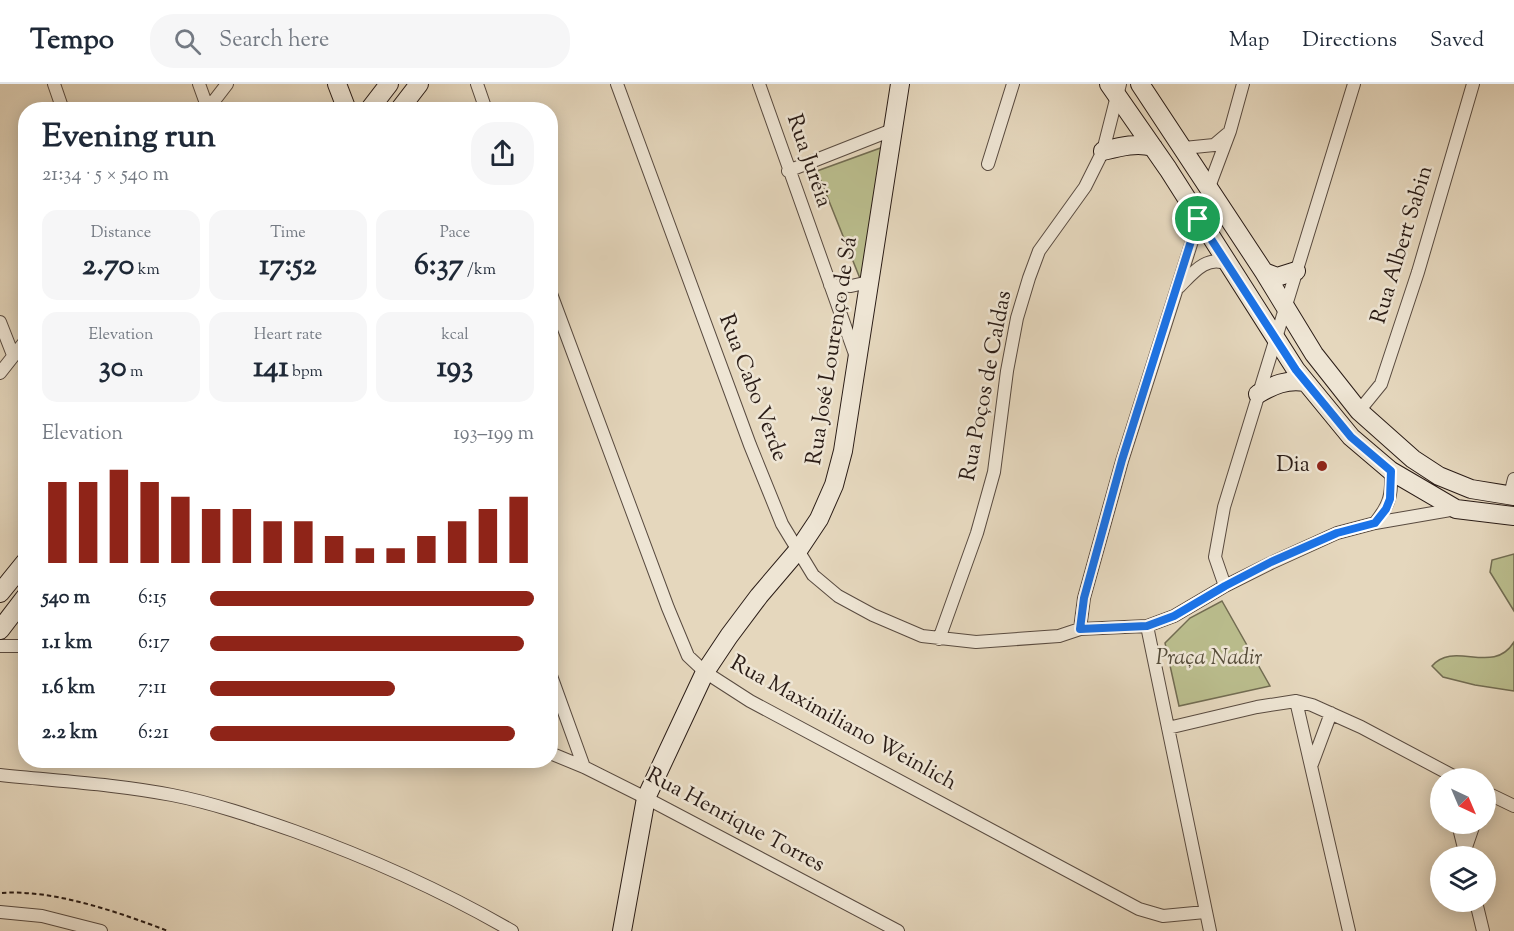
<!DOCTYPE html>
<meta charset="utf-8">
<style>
:root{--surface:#fff;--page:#f6f6f7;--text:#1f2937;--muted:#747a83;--line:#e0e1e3;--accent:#8f2418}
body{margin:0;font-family:"Sorts Mill Goudy",serif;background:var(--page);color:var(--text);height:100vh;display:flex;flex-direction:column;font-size:22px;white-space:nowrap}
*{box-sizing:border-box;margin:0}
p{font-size:20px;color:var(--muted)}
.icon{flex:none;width:33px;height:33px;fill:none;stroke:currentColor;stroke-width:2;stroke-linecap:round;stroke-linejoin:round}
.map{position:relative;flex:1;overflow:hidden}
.details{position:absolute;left:18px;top:18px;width:540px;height:666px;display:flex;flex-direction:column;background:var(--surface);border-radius:24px;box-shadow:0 3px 15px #0003}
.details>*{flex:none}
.needle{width:39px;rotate:136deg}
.fabs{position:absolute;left:1430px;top:684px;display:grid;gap:12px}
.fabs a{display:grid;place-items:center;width:66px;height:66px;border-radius:50%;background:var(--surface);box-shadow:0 3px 15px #0003;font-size:30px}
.pin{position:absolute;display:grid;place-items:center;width:51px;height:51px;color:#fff;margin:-26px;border:3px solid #fff;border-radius:50%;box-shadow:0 2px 6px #0007}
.round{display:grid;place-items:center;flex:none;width:63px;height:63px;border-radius:24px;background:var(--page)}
.head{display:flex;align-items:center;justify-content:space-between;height:102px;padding:0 24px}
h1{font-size:33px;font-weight:700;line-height:45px}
.stats{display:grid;grid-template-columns:repeat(3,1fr);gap:9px;height:102px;padding:6px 24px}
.stats div{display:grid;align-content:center;border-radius:15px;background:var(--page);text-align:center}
.stats b{font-size:30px;font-weight:700}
.stats small{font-size:16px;font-weight:400}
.stats p{font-size:16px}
.chart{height:168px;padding:12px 24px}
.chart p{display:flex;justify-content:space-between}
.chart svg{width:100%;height:108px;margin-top:6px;stroke:var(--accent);stroke-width:6}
ul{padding:0 24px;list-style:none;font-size:20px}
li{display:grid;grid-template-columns:96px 72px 1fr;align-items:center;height:45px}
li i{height:15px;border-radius:8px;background:var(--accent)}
header{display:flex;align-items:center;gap:36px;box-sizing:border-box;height:84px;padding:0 30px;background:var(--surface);border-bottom:2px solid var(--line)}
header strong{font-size:28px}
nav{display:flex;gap:33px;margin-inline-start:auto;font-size:21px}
.search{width:420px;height:54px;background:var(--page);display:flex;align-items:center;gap:15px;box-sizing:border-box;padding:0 21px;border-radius:24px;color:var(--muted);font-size:22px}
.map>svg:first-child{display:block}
.green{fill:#babd8d;stroke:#726c52;stroke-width:1.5}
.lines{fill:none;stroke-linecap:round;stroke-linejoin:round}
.street-casing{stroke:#594b40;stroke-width:14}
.secondary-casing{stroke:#2a1c16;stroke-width:20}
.path{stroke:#2a1c16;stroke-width:2;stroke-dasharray:4.5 3;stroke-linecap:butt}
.street{stroke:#eee5d4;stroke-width:12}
.secondary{stroke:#eee5d4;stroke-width:18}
.route-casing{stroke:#fff;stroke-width:12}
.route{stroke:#1a73e8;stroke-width:8}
.poi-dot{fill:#8f2418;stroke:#eee5d4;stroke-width:2}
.labels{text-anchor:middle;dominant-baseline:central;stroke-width:5;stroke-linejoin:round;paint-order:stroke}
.street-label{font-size:22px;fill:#2a1c16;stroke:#eee5d4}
.poi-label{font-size:22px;fill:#2a1c16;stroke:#eee5d4;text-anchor:end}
.park-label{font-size:22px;font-style:italic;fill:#554c3a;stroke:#eee5d4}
</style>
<header>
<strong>Tempo</strong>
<div class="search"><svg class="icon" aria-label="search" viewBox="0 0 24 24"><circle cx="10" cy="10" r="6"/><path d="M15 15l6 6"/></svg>Search here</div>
<nav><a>Map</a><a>Directions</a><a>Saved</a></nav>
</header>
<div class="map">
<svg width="1514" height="847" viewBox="0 0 1514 847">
<rect width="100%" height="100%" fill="#e5d7bd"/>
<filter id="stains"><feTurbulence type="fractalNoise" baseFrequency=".00333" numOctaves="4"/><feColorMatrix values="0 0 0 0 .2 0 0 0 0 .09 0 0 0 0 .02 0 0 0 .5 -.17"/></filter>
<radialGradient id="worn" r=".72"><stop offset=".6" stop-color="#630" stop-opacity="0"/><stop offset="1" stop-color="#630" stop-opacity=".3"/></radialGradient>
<path class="green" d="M 886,62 L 863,202 L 817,87 Z
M 1514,470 L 1514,527 L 1490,488 L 1492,476 Z
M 1222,517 L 1270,602 L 1179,622 L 1165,559 L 1190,534 Z
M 1514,558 L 1514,607 L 1475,601 L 1443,593 L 1432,582 C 1454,556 1493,592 1514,558 Z"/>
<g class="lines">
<g class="street-casing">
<path id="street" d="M 54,0 L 63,26
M 199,0 L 208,25
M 477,0 L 486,26
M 617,0 L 750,361 L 782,440 L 813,491 L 838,512 L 873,531 L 922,552 L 976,558 L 1059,552 L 1080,545 L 1147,542 L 1174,532 L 1225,502 L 1271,479 L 1337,449 L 1375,439 L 1456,425
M 759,0 L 856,273
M 207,26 L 227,0
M 1184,64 L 1214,61 L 1227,50
M 988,80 L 1013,0
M 788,87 L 892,46
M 1209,103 L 1230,47 L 1243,0
M 830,201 L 851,202 L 869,198
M 1179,203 C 1192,190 1207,170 1227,180
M 550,207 L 668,524 L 688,572 L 705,588 L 750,617 L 1139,825 L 1163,832 L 1205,828
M 0,238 L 13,271
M 0,289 L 26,256
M 1359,327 L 1381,300 L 1418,188 L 1473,0
M 1510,411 L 1514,395
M 1375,439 C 1390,420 1392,411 1391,387
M 1225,502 L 1215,473 L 1224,423 L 1354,0
M 1147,542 L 1210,847
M 1080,545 L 1084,514 L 1122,377 L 1199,135
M 939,555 L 977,449 L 994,388 L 1007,287 L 1017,234 L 1029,194 L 1039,167 L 1085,103 L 1103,67 L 1120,0
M 0,562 L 26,562
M 550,589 L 584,683
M 1296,617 L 1349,847
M 1168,644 L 1257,623 L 1296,617 L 1312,621 L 1361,643 L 1457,694
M 550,669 L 584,683 L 646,714 L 898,847
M 1312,680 L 1331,629
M 0,691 C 57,697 115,700 172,711 C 213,719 254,733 294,747 C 369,774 443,807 512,847
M 1485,708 L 1514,722
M 1458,740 L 1466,772
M 1465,766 L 1474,740
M 1476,818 L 1483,847
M 0,828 L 42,832 L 101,847"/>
</g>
<g class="secondary-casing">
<path id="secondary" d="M 337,0 L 347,26
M 1109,0 L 1168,85 L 1296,286 L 1351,353 L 1391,387 L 1456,425 L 1514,432
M 1140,0 L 1264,188 L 1314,270 L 1359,327 L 1413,375 L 1439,392 L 1471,405 L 1514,412
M 369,26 L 389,0
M 399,26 L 419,0
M 1103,67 C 1119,63 1137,58 1153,63
M 1264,188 L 1277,193 L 1296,187
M 1258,310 C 1273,301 1287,295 1305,298
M 0,509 L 26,477
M 0,546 L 26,512
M 622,847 L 646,714 L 705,588 L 729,552 L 759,512 L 799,465 L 819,435 L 834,401 L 843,367 L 900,0"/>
</g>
<path class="path" d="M 2,809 C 53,805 121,829 168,847"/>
<use href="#street" class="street"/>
<use href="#secondary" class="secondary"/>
</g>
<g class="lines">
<g class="route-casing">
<path id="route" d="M 1198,135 L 1296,286 L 1351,353 L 1391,387 L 1390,415 L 1386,425 L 1375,439 L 1337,449 L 1271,478 L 1225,502 L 1174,532 L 1147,542 L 1080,545 L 1084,514 L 1122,376 Z"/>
</g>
<use href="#route" class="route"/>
</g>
<circle class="poi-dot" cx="1322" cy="382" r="6"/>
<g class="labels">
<g class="street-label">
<text transform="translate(808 77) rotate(71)">Rua Juréia</text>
<text transform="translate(1403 161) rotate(-73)">Rua Albert Sabin</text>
<text transform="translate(833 267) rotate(-81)">Rua José Lourenço de Sá</text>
<text transform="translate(987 302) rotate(-79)">Rua Poços de Caldas</text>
<text transform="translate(752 304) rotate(69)">Rua Cabo Verde</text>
<text transform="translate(843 640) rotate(29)">Rua Maximiliano Weinlich</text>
<text transform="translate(735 737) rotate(28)">Rua Henrique Torres</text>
</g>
<g class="poi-label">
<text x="1310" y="382">Dia</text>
</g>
<g class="park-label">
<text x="1209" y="575">Praça Nadir</text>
</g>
</g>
<rect width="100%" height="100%" filter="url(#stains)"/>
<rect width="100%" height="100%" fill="url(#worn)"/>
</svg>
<div class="fabs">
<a><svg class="needle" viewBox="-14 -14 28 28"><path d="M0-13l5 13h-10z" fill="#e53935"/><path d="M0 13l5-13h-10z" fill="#747a83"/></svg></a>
<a><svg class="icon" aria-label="layers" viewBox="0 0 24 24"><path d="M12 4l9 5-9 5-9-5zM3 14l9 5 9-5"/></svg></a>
</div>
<div class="pin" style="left:1198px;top:135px;background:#1e9e55"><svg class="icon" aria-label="arrive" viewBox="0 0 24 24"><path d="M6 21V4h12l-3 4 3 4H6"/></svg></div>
<section class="details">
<div class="head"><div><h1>Evening run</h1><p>21:34 · 5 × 540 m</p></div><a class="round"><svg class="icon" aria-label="share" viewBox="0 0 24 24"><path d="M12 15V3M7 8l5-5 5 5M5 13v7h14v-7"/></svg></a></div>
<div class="stats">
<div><p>Distance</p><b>2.70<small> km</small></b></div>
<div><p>Time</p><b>17:52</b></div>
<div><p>Pace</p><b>6:37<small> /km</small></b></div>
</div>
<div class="stats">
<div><p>Elevation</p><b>30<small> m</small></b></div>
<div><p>Heart rate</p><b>141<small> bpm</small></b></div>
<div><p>kcal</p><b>193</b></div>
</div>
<div class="chart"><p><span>Elevation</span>193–199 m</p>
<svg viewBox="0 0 160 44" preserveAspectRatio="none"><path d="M5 44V11M15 44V11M25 44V6M35 44V11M45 44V17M55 44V22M65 44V22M75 44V27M85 44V27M95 44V33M105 44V38M115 44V38M125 44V33M135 44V27M145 44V22M155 44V17"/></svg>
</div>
<ul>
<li><b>540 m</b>6:15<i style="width:100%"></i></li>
<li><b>1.1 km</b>6:17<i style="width:97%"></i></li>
<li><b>1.6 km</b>7:11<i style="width:57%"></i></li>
<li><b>2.2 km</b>6:21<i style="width:94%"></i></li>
</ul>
</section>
</div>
